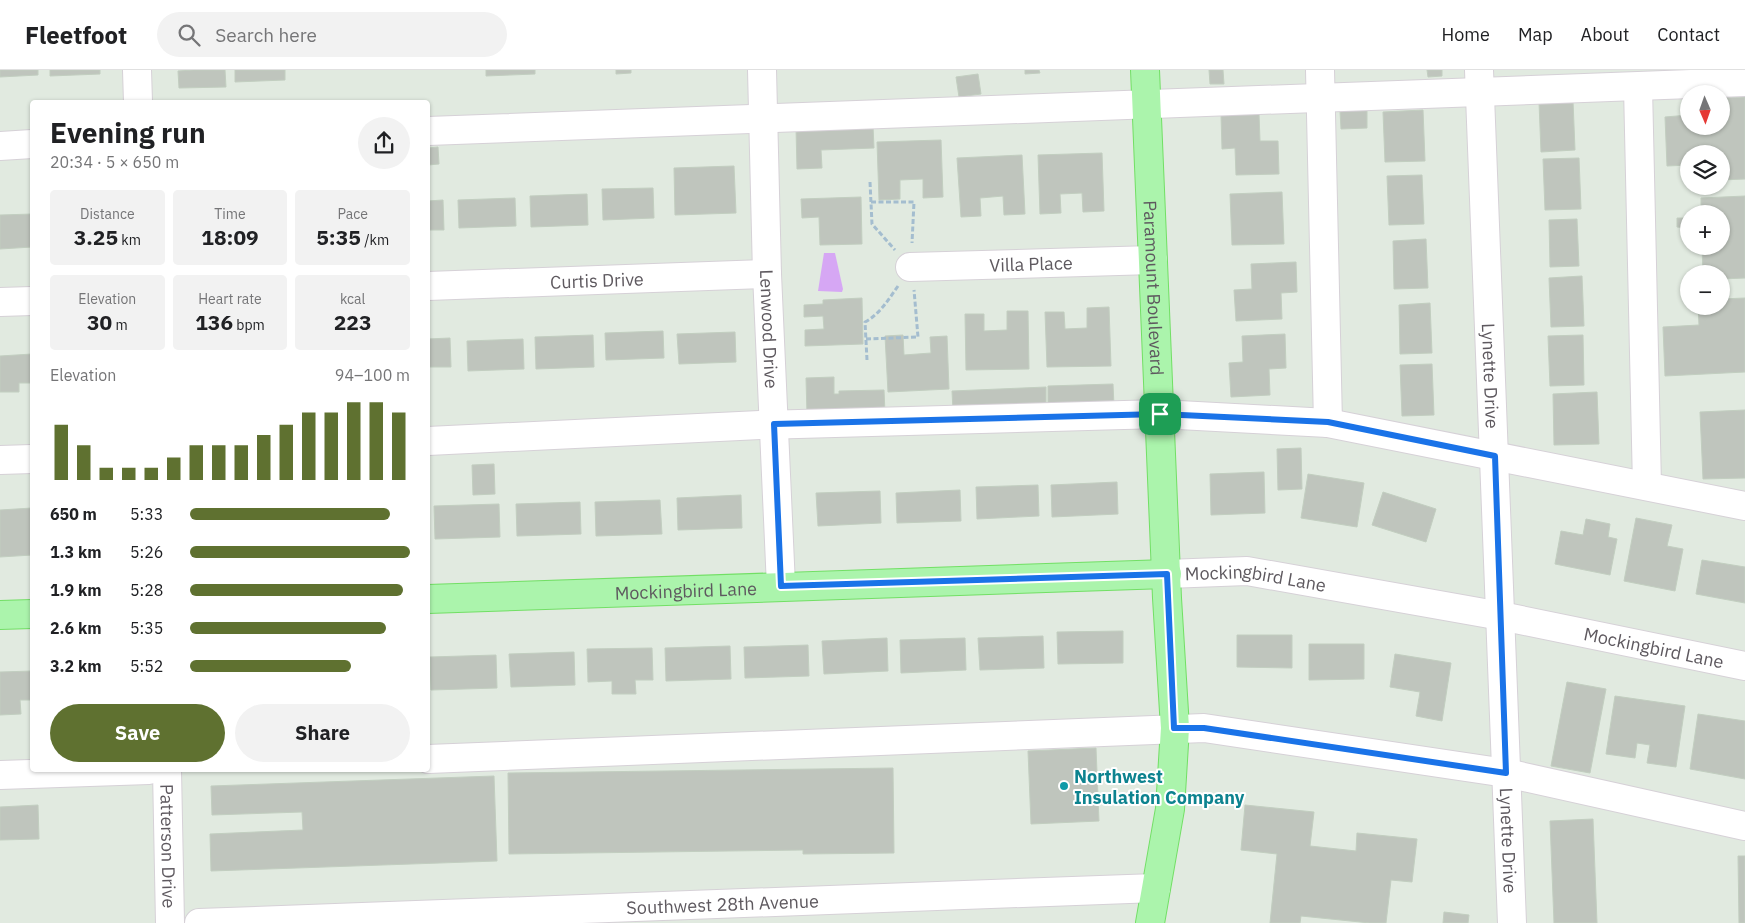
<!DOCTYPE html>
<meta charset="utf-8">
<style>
:root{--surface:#fff;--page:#f2f2f2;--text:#202124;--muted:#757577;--line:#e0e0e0;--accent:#5f7130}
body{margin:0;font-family:"IBM Plex Sans",sans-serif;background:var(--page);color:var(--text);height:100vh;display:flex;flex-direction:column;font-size:19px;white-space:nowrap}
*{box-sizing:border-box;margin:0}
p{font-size:16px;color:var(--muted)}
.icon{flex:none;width:28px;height:28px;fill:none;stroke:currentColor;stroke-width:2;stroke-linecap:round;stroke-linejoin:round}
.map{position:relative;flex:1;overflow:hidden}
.side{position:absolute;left:30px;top:30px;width:400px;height:672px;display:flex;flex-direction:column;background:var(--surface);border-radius:5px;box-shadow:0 1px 4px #0004}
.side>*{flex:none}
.needle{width:32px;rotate:178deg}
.controls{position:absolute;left:1680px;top:15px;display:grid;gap:10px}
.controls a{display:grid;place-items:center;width:50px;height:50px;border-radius:50%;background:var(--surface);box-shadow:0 1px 4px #0004;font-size:25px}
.pin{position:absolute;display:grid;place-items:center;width:42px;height:42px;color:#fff;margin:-21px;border-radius:10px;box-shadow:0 2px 8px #0006}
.round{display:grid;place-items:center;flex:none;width:52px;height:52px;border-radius:26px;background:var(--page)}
.headline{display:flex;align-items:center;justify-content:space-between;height:85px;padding:0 20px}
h1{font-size:28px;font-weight:700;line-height:38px}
.stats{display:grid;grid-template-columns:repeat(3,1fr);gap:8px;height:85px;padding:5px 20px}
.stats div{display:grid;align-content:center;border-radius:5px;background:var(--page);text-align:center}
.stats b{font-size:21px;font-weight:700}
.stats small{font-size:14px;font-weight:400}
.stats p{font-size:14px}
.chart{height:140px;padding:10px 20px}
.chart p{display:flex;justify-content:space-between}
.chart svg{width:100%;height:90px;margin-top:5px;stroke:var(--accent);stroke-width:6}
.button{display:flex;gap:10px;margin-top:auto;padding:10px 20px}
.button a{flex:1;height:58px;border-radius:30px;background:var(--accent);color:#fff;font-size:20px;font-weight:700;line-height:58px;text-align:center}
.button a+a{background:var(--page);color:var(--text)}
ul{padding:0 20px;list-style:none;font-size:16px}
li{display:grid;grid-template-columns:80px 60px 1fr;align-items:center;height:38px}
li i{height:12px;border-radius:6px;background:var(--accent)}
header{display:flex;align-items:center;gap:30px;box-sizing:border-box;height:70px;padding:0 25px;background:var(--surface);border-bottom:1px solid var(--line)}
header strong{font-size:24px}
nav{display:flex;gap:28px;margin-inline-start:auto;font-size:18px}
.search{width:350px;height:45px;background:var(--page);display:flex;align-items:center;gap:12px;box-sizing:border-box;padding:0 18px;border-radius:28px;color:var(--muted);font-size:19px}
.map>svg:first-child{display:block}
.water{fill:#d6a7f4}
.building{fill:#bfc5bd;stroke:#c2cec0}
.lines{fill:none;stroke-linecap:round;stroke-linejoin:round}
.minor-casing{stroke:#d6d1d7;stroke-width:30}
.major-casing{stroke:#72df65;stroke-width:30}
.path{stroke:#a4bdcf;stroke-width:3;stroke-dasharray:5 2.5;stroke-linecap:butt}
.minor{stroke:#fff;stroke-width:28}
.major{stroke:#abf4ac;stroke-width:28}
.route-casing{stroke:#fff;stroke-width:10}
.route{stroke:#1a73e8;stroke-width:6}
.culture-dot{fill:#0f9aa8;stroke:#fff;stroke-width:2}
.labels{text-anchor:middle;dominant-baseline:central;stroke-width:4;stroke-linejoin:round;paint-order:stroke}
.street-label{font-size:18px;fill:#5e595f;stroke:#fff}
.culture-label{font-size:18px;font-weight:bold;fill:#0d838f;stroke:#fff;text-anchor:start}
</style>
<header>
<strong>Fleetfoot</strong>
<div class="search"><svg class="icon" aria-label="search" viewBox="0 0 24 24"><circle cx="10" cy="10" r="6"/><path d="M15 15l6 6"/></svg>Search here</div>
<nav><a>Home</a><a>Map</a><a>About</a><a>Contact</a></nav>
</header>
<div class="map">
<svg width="1745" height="853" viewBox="0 0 1745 853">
<rect width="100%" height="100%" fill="#e1eae0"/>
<path class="water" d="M 824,183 L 835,183 L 843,219 L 842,222 L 818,221 Z"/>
<path class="building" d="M 0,0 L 38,0 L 38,5 L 0,7 Z
M 50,0 L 100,0 L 100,4 L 50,6 Z
M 193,0 L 225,0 L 226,17 L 179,18 L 178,1 Z
M 235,0 L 285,0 L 285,10 L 235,12 Z
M 486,0 L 535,0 L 535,4 L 486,6 Z
M 616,0 L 631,0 L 631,3 L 616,4 Z
M 1025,0 L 1039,0 L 1040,3 L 1025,4 Z
M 1209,0 L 1223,0 L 1224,14 L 1210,14 Z
M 1427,0 L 1442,0 L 1442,6 L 1428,7 Z
M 978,4 L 981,24 L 959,27 L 956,7 Z
M 1745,27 L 1745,109 L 1721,110 L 1721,84 L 1689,84 L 1689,95 L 1667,96 L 1665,47 L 1689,45 L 1689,56 L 1721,56 L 1721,28 Z
M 1573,31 L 1575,80 L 1541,82 L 1539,32 Z
M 1367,40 L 1367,58 L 1341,59 L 1340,41 Z
M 1423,40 L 1425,91 L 1385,92 L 1383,42 Z
M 1259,44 L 1260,71 L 1278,71 L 1279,104 L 1236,105 L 1235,78 L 1222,79 L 1221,45 Z
M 873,56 L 874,78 L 821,80 L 822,98 L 797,99 L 796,58 Z
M 941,70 L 943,127 L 923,128 L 923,109 L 900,110 L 900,129 L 879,130 L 877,72 Z
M 438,77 L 439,94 L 428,95 L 428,78 Z
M 1102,83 L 1104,141 L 1083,142 L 1082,123 L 1060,124 L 1061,143 L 1040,144 L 1038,85 Z
M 1022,85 L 1025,144 L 1004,145 L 1003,126 L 980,128 L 981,146 L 961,147 L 957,88 Z
M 1579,88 L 1581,139 L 1545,140 L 1543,89 Z
M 734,96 L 736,143 L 675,145 L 674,98 Z
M 1422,105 L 1424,154 L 1389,155 L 1387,106 Z
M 653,118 L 654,148 L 603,150 L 602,119 Z
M 1282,122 L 1284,174 L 1232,175 L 1230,124 Z
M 587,124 L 588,155 L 531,157 L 530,126 Z
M 1745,126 L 1745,208 L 1721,209 L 1721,204 L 1703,204 L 1702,176 L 1721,176 L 1721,144 L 1701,144 L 1701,128 Z
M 861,127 L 862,174 L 820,175 L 819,147 L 802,148 L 801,129 Z
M 515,128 L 516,156 L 459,158 L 458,130 Z
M 443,130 L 444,160 L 428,160 L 428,131 Z
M 32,144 L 32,177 L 0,179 L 0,145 Z
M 1677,148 L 1688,148 L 1688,158 L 1677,157 Z
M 1577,149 L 1579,196 L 1550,197 L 1549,150 Z
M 1426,169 L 1428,218 L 1394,219 L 1393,171 Z
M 1296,192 L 1297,222 L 1281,223 L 1282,249 L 1236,251 L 1234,220 L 1252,219 L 1251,194 Z
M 1582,206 L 1584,256 L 1551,257 L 1549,208 Z
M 862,228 L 863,274 L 805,276 L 805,260 L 824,259 L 823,246 L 804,247 L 804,235 L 823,234 L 823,230 Z
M 1745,228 L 1745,302 L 1665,306 L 1663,257 L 1699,255 L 1698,236 L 1721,236 L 1721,229 Z
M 1430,233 L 1432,283 L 1400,284 L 1399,235 Z
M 1109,237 L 1111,296 L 1047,297 L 1045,242 L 1064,242 L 1065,259 L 1087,258 L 1087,238 Z
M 1007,241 L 1028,241 L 1029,299 L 966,300 L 965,244 L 984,244 L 984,261 L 1007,260 Z
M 663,261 L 664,288 L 606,290 L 605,263 Z
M 735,262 L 736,292 L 679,294 L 677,264 Z
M 1285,264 L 1286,298 L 1269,299 L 1270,325 L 1231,327 L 1229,293 L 1243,292 L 1242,266 Z
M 593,265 L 594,297 L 536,299 L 535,267 Z
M 903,265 L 904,285 L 931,283 L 930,267 L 947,266 L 949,319 L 888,322 L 885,266 Z
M 1583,265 L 1584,315 L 1550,316 L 1548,266 Z
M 450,268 L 451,297 L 428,297 L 428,269 Z
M 523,269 L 524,299 L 468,301 L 467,271 Z
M 32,284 L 32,313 L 19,313 L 19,322 L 0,322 L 0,286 Z
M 1432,294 L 1434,345 L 1402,346 L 1400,295 Z
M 834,307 L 834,324 L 839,324 L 839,321 L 884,320 L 885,343 L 807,345 L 806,308 Z
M 1113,314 L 1114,336 L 1048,338 L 1048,316 Z
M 1046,317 L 1046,337 L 953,341 L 952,321 Z
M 1597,322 L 1599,374 L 1554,375 L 1553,324 Z
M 1745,340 L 1745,408 L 1703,409 L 1700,342 Z
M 1301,378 L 1302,419 L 1278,420 L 1277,379 Z
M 494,394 L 495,424 L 473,425 L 472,395 Z
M 1264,402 L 1265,443 L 1211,445 L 1210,404 Z
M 1308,404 L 1364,413 L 1357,457 L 1301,448 Z
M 1117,412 L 1118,444 L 1052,447 L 1051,415 Z
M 1038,415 L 1039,446 L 977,449 L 976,417 Z
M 960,420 L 961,451 L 897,453 L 896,423 Z
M 880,421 L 881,453 L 818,456 L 816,423 Z
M 1383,422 L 1436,439 L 1426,472 L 1372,455 Z
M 741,425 L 742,458 L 678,460 L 677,428 Z
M 660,430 L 662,464 L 596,466 L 595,432 Z
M 580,432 L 581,464 L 517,466 L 516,434 Z
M 499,434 L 500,467 L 435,469 L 434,436 Z
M 32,438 L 32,485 L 0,487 L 0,440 Z
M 1636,448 L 1672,455 L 1667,476 L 1683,479 L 1675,521 L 1624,511 Z
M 1586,449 L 1610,454 L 1608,467 L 1617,469 L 1610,505 L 1555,494 L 1561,461 L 1583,465 Z
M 1702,490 L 1745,497 L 1745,533 L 1696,524 Z
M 1123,561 L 1123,593 L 1058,594 L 1057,562 Z
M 1237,565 L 1292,565 L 1292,598 L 1237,597 Z
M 1043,566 L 1044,598 L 980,600 L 978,568 Z
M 887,568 L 888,601 L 824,604 L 822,571 Z
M 965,568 L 966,600 L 901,603 L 900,570 Z
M 1309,574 L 1364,574 L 1364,609 L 1309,610 Z
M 808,575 L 809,606 L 745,608 L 744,577 Z
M 730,576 L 731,609 L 666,611 L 665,578 Z
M 652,578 L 653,610 L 635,610 L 636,624 L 612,624 L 612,611 L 588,612 L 587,579 Z
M 574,582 L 575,615 L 511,617 L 509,584 Z
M 1395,584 L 1451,593 L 1442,651 L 1416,646 L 1420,622 L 1390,617 Z
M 496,585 L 497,618 L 431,620 L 430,587 Z
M 32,601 L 32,630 L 20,630 L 21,644 L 0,645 L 0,602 Z
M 1567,612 L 1606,619 L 1590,703 L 1551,696 Z
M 1615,626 L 1685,636 L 1676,697 L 1647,693 L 1650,675 L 1637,673 L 1635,688 L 1606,684 Z
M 1698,644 L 1745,651 L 1745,709 L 1690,699 Z
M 1096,678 L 1099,751 L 1031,754 L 1028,681 Z
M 893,698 L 894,783 L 803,784 L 803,780 L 509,784 L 508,703 Z
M 494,706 L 497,791 L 211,801 L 210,764 L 303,760 L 302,742 L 212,745 L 211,716 Z
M 38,735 L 39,769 L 0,770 L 0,737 Z
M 1245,735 L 1314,742 L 1310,776 L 1356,781 L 1357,763 L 1417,769 L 1412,812 L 1391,810 L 1386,853 L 1370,853 L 1301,846 L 1300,853 L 1270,853 L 1277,784 L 1241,780 Z
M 1593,749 L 1597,853 L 1554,853 L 1550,751 Z
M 1738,786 L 1745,786 L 1745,853 L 1739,853 Z
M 1444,842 L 1469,845 L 1468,853 L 1443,853 Z"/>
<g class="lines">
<g class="minor-casing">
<g id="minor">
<path d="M 137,0 L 138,32"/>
<path id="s1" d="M 762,0 L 767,204 L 781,516"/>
<path d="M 1320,0 L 1328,353"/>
<path id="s2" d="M 1479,0 L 1512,853"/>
<path d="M 1638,17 L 1647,416"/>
<path d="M 428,61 L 1745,12"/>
<path d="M 0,76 L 32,74"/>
<path id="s3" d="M 910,197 L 1153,190"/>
<path id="s4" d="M 428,216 L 767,204"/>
<path d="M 0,232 L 32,231"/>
<path d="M 428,371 L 760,355 L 1160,344 L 1328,353 L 1745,436"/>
<path d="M 0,390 L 32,389"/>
<path id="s5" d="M 1167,504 L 1247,501 L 1501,546 L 1745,596"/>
<path d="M 428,689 L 1204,658 L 1506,703 L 1745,756"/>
<path id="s6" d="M 167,700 L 170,853"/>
<path d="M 0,705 L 149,700"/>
<path id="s7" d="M 199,853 L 1156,818"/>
</g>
</g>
<g class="major-casing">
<g id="major">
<path id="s8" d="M 1145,0 L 1167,528 L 1175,658 L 1170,739 L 1150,853"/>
<path id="s9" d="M 428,529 L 1167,504"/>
<path d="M 0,545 L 32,544"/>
</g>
</g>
<path class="path" d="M 870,112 L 872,154 L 895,180
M 871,132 L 914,132 L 912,173
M 866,269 L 918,267 L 914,220
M 867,290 L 865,252 C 880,244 888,230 898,216"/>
<use href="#minor" class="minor"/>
<use href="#major" class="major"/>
</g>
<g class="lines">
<g class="route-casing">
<path id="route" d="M 1160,344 L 1328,352 L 1495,386 L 1506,703 L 1204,658 L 1174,658 L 1167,504 L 781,516 L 774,354 Z"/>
</g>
<use href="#route" class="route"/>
</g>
<circle class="culture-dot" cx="1064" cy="716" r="5"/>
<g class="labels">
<g class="street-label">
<text stroke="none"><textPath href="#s3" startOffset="121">Villa Place</textPath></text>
<text stroke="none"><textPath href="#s4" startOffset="169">Curtis Drive</textPath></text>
<text stroke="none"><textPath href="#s8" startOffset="218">Paramount Boulevard</textPath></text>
<text stroke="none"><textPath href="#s1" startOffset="259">Lenwood Drive</textPath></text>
<text stroke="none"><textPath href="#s2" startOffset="306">Lynette Drive</textPath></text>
<text stroke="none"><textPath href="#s5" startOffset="89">Mockingbird Lane</textPath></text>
<text stroke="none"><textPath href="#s9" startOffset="258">Mockingbird Lane</textPath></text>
<text stroke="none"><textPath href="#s5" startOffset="494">Mockingbird Lane</textPath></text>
<text stroke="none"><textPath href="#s2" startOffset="771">Lynette Drive</textPath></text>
<text stroke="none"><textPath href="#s6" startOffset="76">Patterson Drive</textPath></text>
<text stroke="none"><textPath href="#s7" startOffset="524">Southwest 28th Avenue</textPath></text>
</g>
<g class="culture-label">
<text x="1074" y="706">Northwest<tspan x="1074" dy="21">Insulation Company</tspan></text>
</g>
</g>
</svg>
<div class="controls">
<a><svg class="needle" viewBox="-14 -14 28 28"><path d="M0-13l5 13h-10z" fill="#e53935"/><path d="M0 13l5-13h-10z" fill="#757577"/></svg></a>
<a><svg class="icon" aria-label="layers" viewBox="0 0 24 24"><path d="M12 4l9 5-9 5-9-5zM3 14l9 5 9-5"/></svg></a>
<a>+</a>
<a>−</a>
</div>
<div class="pin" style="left:1160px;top:344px;background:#1e9e55"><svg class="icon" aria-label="arrive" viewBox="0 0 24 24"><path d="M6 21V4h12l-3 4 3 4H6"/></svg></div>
<section class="side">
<div class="headline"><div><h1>Evening run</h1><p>20:34 · 5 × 650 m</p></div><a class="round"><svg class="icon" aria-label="share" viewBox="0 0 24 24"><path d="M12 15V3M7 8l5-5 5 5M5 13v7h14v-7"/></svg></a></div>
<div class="stats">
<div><p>Distance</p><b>3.25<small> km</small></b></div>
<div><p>Time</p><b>18:09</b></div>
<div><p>Pace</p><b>5:35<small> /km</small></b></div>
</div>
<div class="stats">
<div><p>Elevation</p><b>30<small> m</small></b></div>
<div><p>Heart rate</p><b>136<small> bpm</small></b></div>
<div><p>kcal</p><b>223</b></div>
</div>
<div class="chart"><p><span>Elevation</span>94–100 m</p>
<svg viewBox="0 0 160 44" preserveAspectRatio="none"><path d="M5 44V17M15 44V27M25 44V38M35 44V38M45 44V38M55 44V33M65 44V27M75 44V27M85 44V27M95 44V22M105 44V17M115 44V11M125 44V11M135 44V6M145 44V6M155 44V11"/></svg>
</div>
<ul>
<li><b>650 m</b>5:33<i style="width:91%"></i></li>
<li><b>1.3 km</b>5:26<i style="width:100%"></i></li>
<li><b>1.9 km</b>5:28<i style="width:97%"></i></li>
<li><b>2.6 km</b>5:35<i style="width:89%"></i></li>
<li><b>3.2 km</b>5:52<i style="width:73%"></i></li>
</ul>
<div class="button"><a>Save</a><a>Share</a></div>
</section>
</div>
